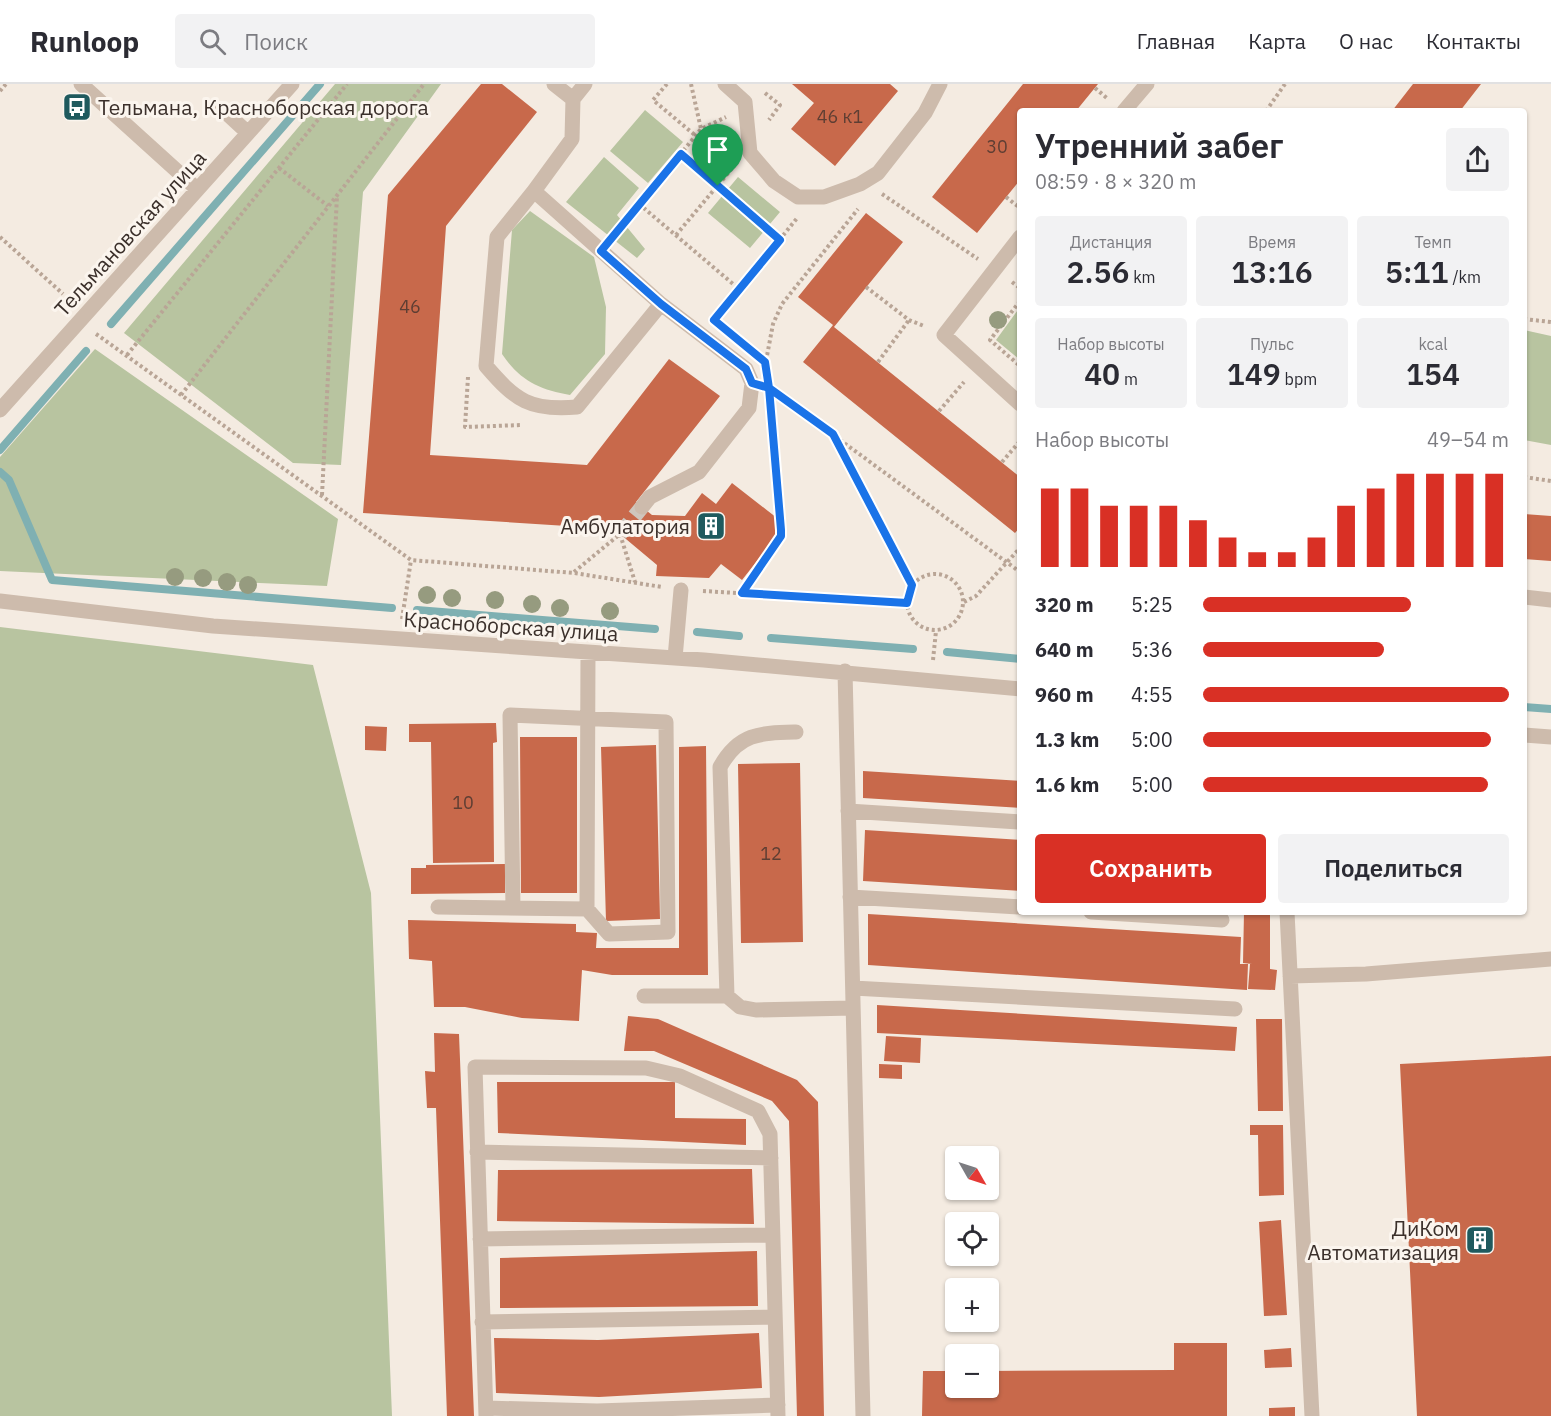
<!DOCTYPE html>
<html lang="ru">
<meta charset="utf-8">
<style>
:root{--surface:#fff;--page:#f2f2f3;--text:#2b2b33;--muted:#7c7c81;--line:#e1e1e2;--accent:#d93025}
body{margin:0;font-family:"IBM Plex Sans",sans-serif;background:var(--page);color:var(--text);height:100vh;display:flex;flex-direction:column;font-size:22px;white-space:nowrap}
*{box-sizing:border-box;margin:0}
p{font-size:20px;color:var(--muted)}
.icon{flex:none;width:33px;height:33px;fill:none;stroke:currentColor;stroke-width:2;stroke-linecap:round;stroke-linejoin:round}
.map{position:relative;flex:1;overflow:hidden}
.panel{position:absolute;left:1017px;top:24px;width:510px;height:807px;display:flex;flex-direction:column;background:var(--surface);border-radius:6px;box-shadow:0 2px 4px #0004}
.panel>*{flex:none}
.needle{width:39px;rotate:129deg}
.fabs{position:absolute;left:945px;top:1062px;display:grid;gap:12px}
.fabs a{display:grid;place-items:center;width:54px;height:54px;border-radius:6px;background:var(--surface);box-shadow:0 2px 4px #0004;font-size:30px}
.pin{position:absolute;display:grid;place-items:center;width:51px;height:51px;color:#fff;margin:-62px -26px;border-radius:50% 50% 50% 0;rotate:-45deg;box-shadow:0 0 6px #0007}
.pin .icon{rotate:45deg}
.round{display:grid;place-items:center;flex:none;width:63px;height:63px;border-radius:6px;background:var(--page)}
.head{display:flex;align-items:center;justify-content:space-between;height:102px;padding:0 18px}
h1{font-size:33px;font-weight:600;line-height:45px}
.figures{display:grid;grid-template-columns:repeat(3,1fr);gap:9px;height:102px;padding:6px 18px}
.figures div{display:grid;align-content:center;border-radius:6px;background:var(--page);text-align:center}
.figures b{font-size:30px;font-weight:600}
.figures small{font-size:16px;font-weight:400}
.figures p{font-size:16px}
.chart{height:168px;padding:12px 18px}
.chart p{display:flex;justify-content:space-between}
.chart svg{width:100%;height:108px;margin-top:6px;stroke:var(--accent);stroke-width:6}
.primary-button{display:flex;gap:12px;margin-top:auto;padding:12px 18px}
.primary-button a{flex:1;height:69px;border-radius:6px;background:var(--accent);color:#fff;font-size:24px;font-weight:600;line-height:69px;text-align:center}
.primary-button a+a{background:var(--page);color:var(--text)}
ul{padding:0 18px;list-style:none;font-size:20px}
li{display:grid;grid-template-columns:96px 72px 1fr;align-items:center;height:45px}
li i{height:15px;border-radius:8px;background:var(--accent)}
header{display:flex;align-items:center;gap:36px;box-sizing:border-box;height:84px;padding:0 30px;background:var(--surface);border-bottom:2px solid var(--line)}
header strong{font-size:28px}
nav{display:flex;gap:33px;margin-inline-start:auto;font-size:21px}
.search{width:420px;height:54px;background:var(--page);display:flex;align-items:center;gap:15px;box-sizing:border-box;padding:0 21px;border-radius:6px;color:var(--muted);font-size:22px}
.map>svg:first-child{display:block}
.green{fill:#b8c4a0}
.lines{fill:none;stroke-linecap:round;stroke-linejoin:round}
.stream{stroke:#7fb0b2;stroke-width:8}
.building{fill:#c8694b}
.minor-tunnel{stroke:#cfc6bd;stroke-width:15;stroke-dasharray:15 8;stroke-linecap:butt}
.path{stroke:#b9a596;stroke-width:4;stroke-dasharray:3 3;stroke-linecap:butt}
.minor{stroke:#cdbbac;stroke-width:15}
.tree{fill:#969b7f}
.route-casing{stroke:#fff;stroke-width:12}
.route{stroke:#1a73e8;stroke-width:8}
.labels{text-anchor:middle;dominant-baseline:central;stroke-width:6;stroke-linejoin:round;paint-order:stroke}
.number-label{font-size:18px;fill:#5e3e33}
.poi-label{font-size:21px;fill:#3b302b;stroke:#fbf5ee;text-anchor:end}
.street-label{font-size:21px;fill:#3b302b;stroke:#fbf5ee}
</style>
<header>
<strong>Runloop</strong>
<div class="search"><svg class="icon" aria-label="search" viewBox="0 0 24 24"><circle cx="10" cy="10" r="6"/><path d="M15 15l6 6"/></svg>Поиск</div>
<nav><a>Главная</a><a>Карта</a><a>О нас</a><a>Контакты</a></nav>
</header>
<div class="map">
<svg width="1551" height="1332" viewBox="0 0 1551 1332">
<rect width="100%" height="100%" fill="#f4ebe1"/>
<path class="green" d="M 335,0 L 441,0 L 363,108 L 341,381 L 293,379 L 124,249 Z
M 645,26 L 683,58 L 648,99 L 610,67 Z
M 604,73 L 639,104 L 617,131 L 645,165 L 637,174 L 566,118 Z
M 738,93 L 780,128 L 750,164 L 708,129 Z
M 530,127 L 594,173 L 606,223 L 605,270 L 570,311 C 540,306 519,296 502,270 L 512,146 Z
M 1020,223 L 1020,276 L 996,256 Z
M 1524,246 L 1551,252 L 1551,361 L 1524,356 Z
M 95,265 L 338,435 L 327,502 L 0,487 L 0,373 Z
M 0,543 L 313,581 L 371,809 L 392,1332 L 0,1332 Z"/>
<g class="lines">
<path class="stream" d="M 111,240 L 320,0
M 0,366 L 86,267
M 0,388 L 9,396 L 52,496 L 392,524
M 417,526 L 655,545
M 697,548 L 739,552
M 771,554 L 913,565
M 947,568 L 1020,575
M 1524,623 L 1551,625"/>
</g>
<path class="building" d="M 481,0 L 502,0 L 537,28 L 446,142 L 430,371 L 587,381 L 669,275 L 720,312 L 636,418 L 652,431 L 685,432 L 702,409 L 716,420 L 732,399 L 777,434 L 779,449 L 742,496 L 721,480 L 709,494 L 656,492 L 657,481 L 614,445 L 363,429 L 388,111 Z
M 792,0 L 890,0 L 898,7 L 835,82 L 791,45 L 814,19 Z
M 1023,0 L 1098,0 L 1076,27 L 1020,27 L 1020,96 L 977,149 L 932,113 Z
M 1413,0 L 1481,0 L 1460,27 L 1392,27 Z
M 866,129 L 903,158 L 834,243 L 1020,393 L 1020,443 L 1015,449 L 803,278 L 833,241 L 798,213 Z
M 1524,430 L 1551,432 L 1551,477 L 1524,475 Z
M 496,639 L 497,658 L 493,659 L 494,778 L 433,779 L 431,658 L 409,658 L 409,640 Z
M 365,642 L 387,643 L 386,667 L 365,666 Z
M 520,653 L 577,653 L 577,809 L 521,809 Z
M 656,661 L 660,835 L 606,837 L 601,663 Z
M 706,662 L 708,891 L 612,891 L 582,886 L 579,937 L 522,934 L 465,923 L 434,923 L 432,877 L 409,875 L 408,836 L 576,840 L 576,848 L 597,849 L 596,864 L 679,864 L 679,663 Z
M 800,679 L 803,858 L 741,859 L 738,680 Z
M 863,687 L 1020,697 L 1020,724 L 863,714 Z
M 865,746 L 1020,756 L 1020,807 L 863,797 Z
M 505,780 L 505,809 L 411,810 L 411,784 L 426,784 L 426,781 Z
M 1244,828 L 1270,828 L 1270,885 L 1277,886 L 1275,906 L 1248,905 L 1250,880 L 1252,880 L 1243,879 Z
M 868,830 L 1241,853 L 1240,880 L 1248,880 L 1247,906 L 868,881 Z
M 877,921 L 1237,943 L 1235,967 L 877,949 Z
M 628,932 L 658,935 L 797,996 L 818,1018 L 824,1332 L 797,1332 L 789,1037 L 772,1017 L 654,967 L 624,967 Z
M 1256,935 L 1282,935 L 1283,1027 L 1258,1027 Z
M 434,949 L 459,950 L 474,1332 L 447,1332 L 436,1024 L 427,1024 L 425,987 L 435,988 Z
M 886,952 L 921,954 L 920,979 L 884,977 Z
M 1551,972 L 1551,1332 L 1417,1332 L 1400,980 Z
M 879,980 L 902,981 L 902,995 L 879,994 Z
M 497,998 L 675,998 L 675,1034 L 746,1035 L 746,1061 L 498,1049 Z
M 1250,1041 L 1283,1041 L 1284,1111 L 1259,1112 L 1258,1051 L 1250,1051 Z
M 752,1085 L 754,1140 L 497,1137 L 498,1086 Z
M 1281,1136 L 1287,1231 L 1264,1232 L 1259,1138 Z
M 757,1167 L 758,1222 L 500,1224 L 500,1174 Z
M 759,1249 L 762,1304 L 599,1313 L 496,1309 L 494,1254 L 598,1256 Z
M 1174,1259 L 1227,1259 L 1227,1332 L 922,1332 L 923,1287 L 956,1287 L 956,1304 L 988,1304 L 988,1287 L 1174,1286 Z
M 1291,1264 L 1292,1283 L 1265,1284 L 1264,1266 Z
M 1295,1323 L 1295,1332 L 1269,1332 L 1269,1324 Z"/>
<g class="lines">
<path class="minor-tunnel" d="M 620,450 L 642,423"/>
<path class="path" d="M 667,0 L 653,16 L 696,52
M 691,0 L 701,45
M 1095,4 L 1108,15
M 0,7 L 6,0
M 765,9 L 780,21 L 769,36
M 1266,27 L 1285,0
M 681,70 L 780,156
M 279,84 L 328,122
M 882,110 L 978,175
M 1006,113 L 1020,124
M 639,120 L 739,205
M 615,150 L 701,45 L 726,33
M 676,151 L 734,82
M 0,153 L 63,210
M 1012,198 L 1020,204
M 866,203 L 909,236 L 924,242
M 1020,217 L 990,256 L 1020,282
M 715,235 L 798,133
M 1524,235 L 1551,238
M 96,250 L 411,476 L 574,489 L 662,503
M 127,271 L 347,0
M 766,277 L 773,240 L 782,220 L 858,125
M 878,278 L 909,236
M 468,293 L 465,343 L 522,341
M 772,306 L 1020,488
M 181,311 L 424,0
M 939,327 L 964,298
M 834,354 L 912,502
M 1002,378 L 1020,357
M 1524,393 L 1551,397
M 322,411 L 337,112
M 574,488 L 620,450 L 635,498
M907 518a28 28 0 1 1 56 0a28 28 0 1 1-56 0Z
M 703,507 L 907,519
M 742,508 L 781,452 L 771,327
M 964,518 L 976,512 L 1020,464
M 402,535 L 411,476
M 933,576 L 936,547"/>
<path class="minor" d="M 81,0 L 197,105
M 554,0 L 573,15 L 572,55 L 534,107 L 661,220 L 746,285 L 752,299 L 749,324 L 699,388 L 650,413 L 642,423
M 725,0 L 745,18 L 750,69 L 774,97 L 798,113 L 824,113 L 860,100 L 878,89 L 925,29 L 940,0
M 573,15 L 585,0
M 222,25 L 248,49
M 1124,27 L 1147,0
M 534,107 L 497,153 L 486,282 C 516,317 530,327 577,323 L 661,220
M 1020,153 L 944,251 L 1020,320
M 0,326 L 292,0
M 1524,513 L 1551,516
M 0,517 L 213,542 L 704,576 L 1020,605
M 675,574 L 681,506
M 845,587 L 863,1332
M 796,648 C 760,649 739,649 720,683 L 727,912 L 740,923 L 756,926 L 853,924
M 1524,651 L 1551,653
M 848,727 L 1020,738
M 850,813 L 1020,823
M 438,823 L 587,825 L 588,568
M 513,824 L 510,631 L 666,638 L 668,848 L 609,850 L 587,825
M 1091,828 L 1222,836
M 1287,828 L 1312,1332
M 1290,892 L 1366,890 L 1551,875
M 853,904 L 1235,925
M 644,912 L 727,912
M 477,1068 L 771,1074
M 480,1155 L 773,1151
M 482,1238 L 775,1233
M 486,1324 L 597,1327 L 778,1321
M 486,1332 L 475,983 L 646,984 L 680,992 L 758,1027 L 770,1050 L 778,1332"/>
</g>
<g class="tree">
<circle cx="998" cy="236" r="9"/>
<circle cx="175" cy="493" r="9"/>
<circle cx="203" cy="494" r="9"/>
<circle cx="227" cy="498" r="9"/>
<circle cx="248" cy="501" r="9"/>
<circle cx="427" cy="511" r="9"/>
<circle cx="452" cy="514" r="9"/>
<circle cx="495" cy="516" r="9"/>
<circle cx="532" cy="520" r="9"/>
<circle cx="560" cy="524" r="9"/>
<circle cx="610" cy="527" r="9"/>
</g>
<g class="lines">
<g class="route-casing">
<path id="route" d="M 718,102 L 780,156 L 714,236 L 765,278 L 769,304 L 781,446 L 781,452 L 742,509 L 907,519 L 912,501 L 833,350 L 769,304 L 752,299 L 746,285 L 661,220 L 601,167 L 681,70 L 718,102"/>
</g>
<use href="#route" class="route"/>
</g>
<defs>
<g id="bus-square" transform="scale(1.5)"><rect x="-9" y="-9" width="18" height="18" rx="4" fill="#1f5a5e" stroke="#fbf5ee"/><path d="M-5-6H5V4H4V6H2V4H-2V6H-4V4H-5ZM-3.5-4V0h7V-4ZM-3.5 1.2v1.5H-2V1.2ZM2 1.2v1.5H3.5V1.2Z" fill="#fff"/></g>
<g id="building-square" transform="scale(1.5)"><rect x="-9" y="-9" width="18" height="18" rx="4" fill="#1f5a5e" stroke="#fbf5ee"/><path d="M-4-6H4V6H1V3H-1V6H-4ZM-2.5-4.3h1.7v1.8h-1.7ZM.8-4.3h1.7v1.8H.8ZM-2.5-1h1.7V.8h-1.7ZM.8-1h1.7V.8H.8Z" fill="#fff"/></g>
</defs>
<g fill-rule="evenodd">
<use href="#bus-square" x="77" y="23"/>
<use href="#building-square" x="711" y="442"/>
<use href="#building-square" x="1480" y="1156"/>
</g>
<g class="labels">
<g class="number-label">
<text x="840" y="32">46 к1</text>
<text x="997" y="62">30</text>
<text x="410" y="222">46</text>
<text x="463" y="718">10</text>
<text x="771" y="769">12</text>
</g>
<g class="poi-label">
<text x="98" y="23" text-anchor="start">Тельмана, Красноборская дорога</text>
<text x="690" y="442">Амбулатория</text>
<text x="1459" y="1144">ДиКом<tspan x="1459" dy="24">Автоматизация</tspan></text>
</g>
<g class="street-label">
<text transform="translate(130 149) rotate(-48)">Тельмановская улица</text>
<text transform="translate(511 542) rotate(4)">Красноборская улица</text>
</g>
</g>
</svg>
<div class="fabs">
<a><svg class="needle" viewBox="-14 -14 28 28"><path d="M0-13l5 13h-10z" fill="#e53935"/><path d="M0 13l5-13h-10z" fill="#7c7c81"/></svg></a>
<a><svg class="icon" aria-label="locate" viewBox="0 0 24 24"><circle cx="12" cy="12" r="6"/><path d="M12 2v4M12 18v4M2 12h4M18 12h4"/></svg></a>
<a>+</a>
<a>−</a>
</div>
<div class="pin" style="left:718px;top:102px;background:#1e9e55"><svg class="icon" aria-label="arrive" viewBox="0 0 24 24"><path d="M6 21V4h12l-3 4 3 4H6"/></svg></div>
<section class="panel">
<div class="head"><div><h1>Утренний забег</h1><p>08:59 · 8 × 320 m</p></div><a class="round"><svg class="icon" aria-label="share" viewBox="0 0 24 24"><path d="M12 15V3M7 8l5-5 5 5M5 13v7h14v-7"/></svg></a></div>
<div class="figures">
<div><p>Дистанция</p><b>2.56<small> km</small></b></div>
<div><p>Время</p><b>13:16</b></div>
<div><p>Темп</p><b>5:11<small> /km</small></b></div>
</div>
<div class="figures">
<div><p>Набор высоты</p><b>40<small> m</small></b></div>
<div><p>Пульс</p><b>149<small> bpm</small></b></div>
<div><p>kcal</p><b>154</b></div>
</div>
<div class="chart"><p><span>Набор высоты</span>49–54 m</p>
<svg viewBox="0 0 160 44" preserveAspectRatio="none"><path d="M5 44V12M15 44V12M25 44V19M35 44V19M45 44V19M55 44V25M65 44V32M75 44V38M85 44V38M95 44V32M105 44V19M115 44V12M125 44V6M135 44V6M145 44V6M155 44V6"/></svg>
</div>
<ul>
<li><b>320 m</b>5:25<i style="width:68%"></i></li>
<li><b>640 m</b>5:36<i style="width:59%"></i></li>
<li><b>960 m</b>4:55<i style="width:100%"></i></li>
<li><b>1.3 km</b>5:00<i style="width:94%"></i></li>
<li><b>1.6 km</b>5:00<i style="width:93%"></i></li>
</ul>
<div class="primary-button"><a>Сохранить</a><a>Поделиться</a></div>
</section>
</div>
